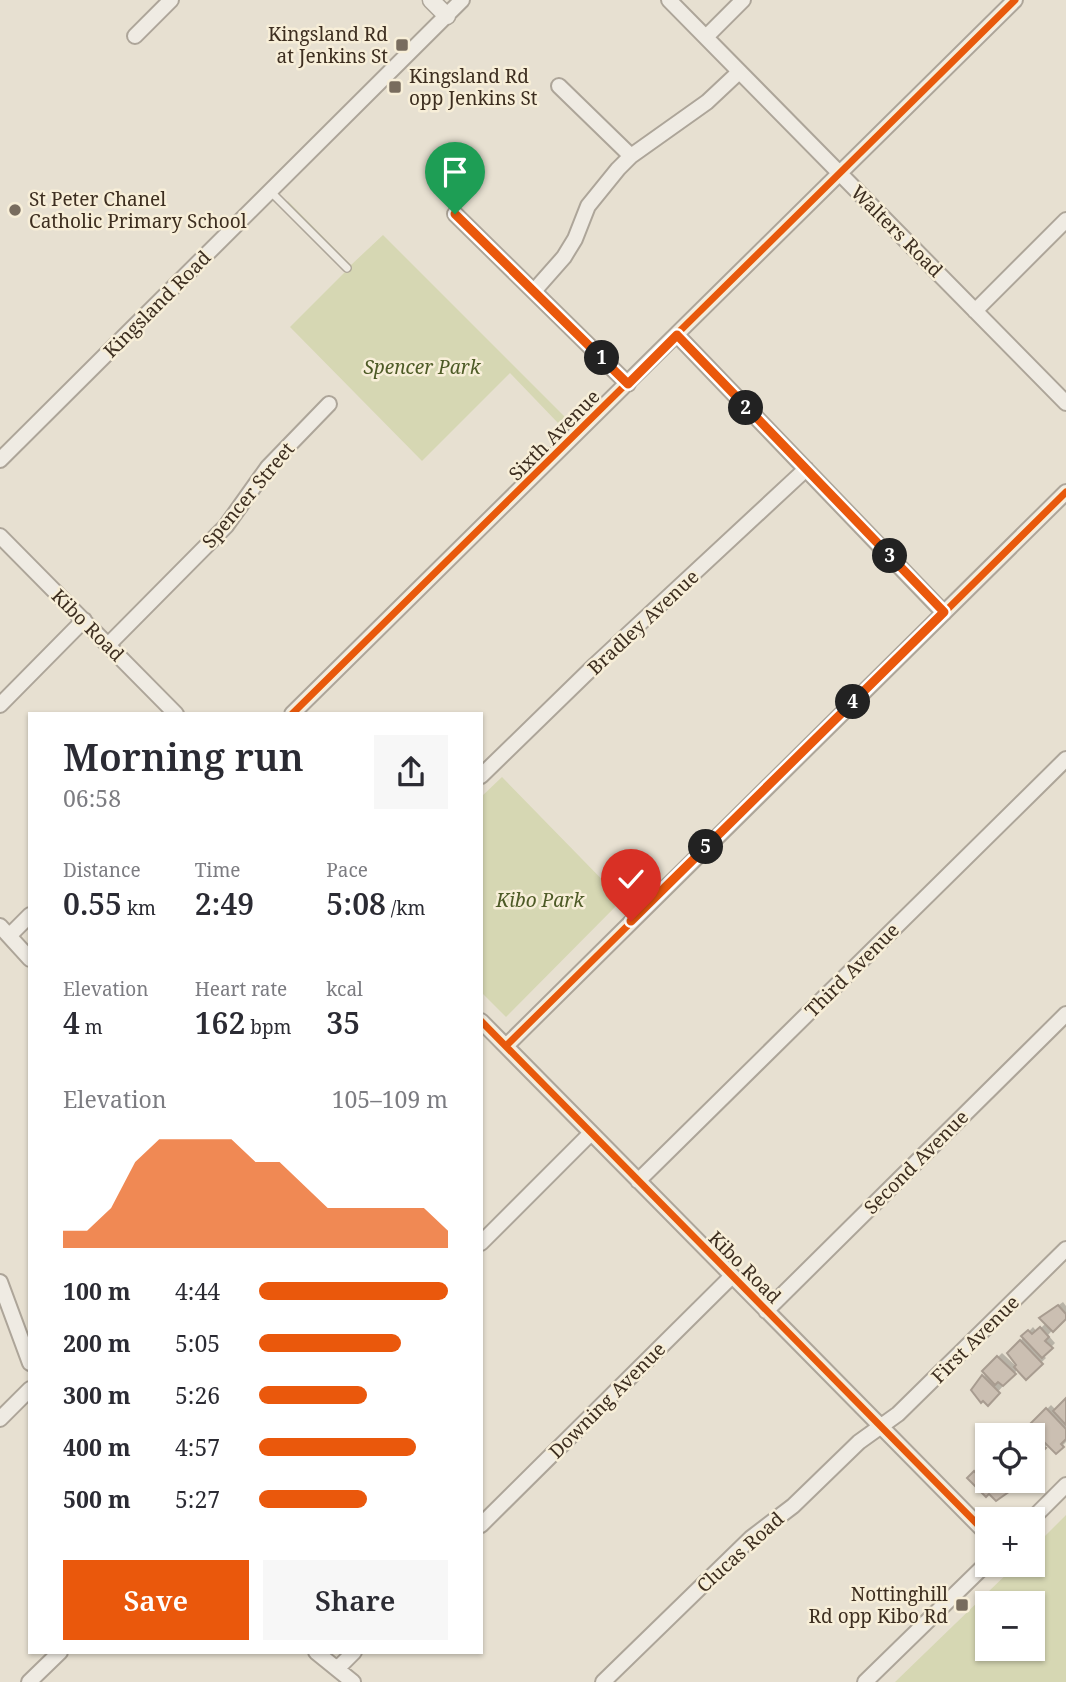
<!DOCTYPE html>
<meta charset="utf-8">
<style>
:root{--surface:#fff;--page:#f7f7f7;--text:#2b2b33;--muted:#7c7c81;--accent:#ea580c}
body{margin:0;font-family:"Noto Serif",serif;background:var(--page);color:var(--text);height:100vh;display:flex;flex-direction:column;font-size:26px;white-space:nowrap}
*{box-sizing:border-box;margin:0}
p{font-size:23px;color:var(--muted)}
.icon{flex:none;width:38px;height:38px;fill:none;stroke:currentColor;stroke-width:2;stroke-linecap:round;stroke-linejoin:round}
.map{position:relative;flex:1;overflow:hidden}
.sheet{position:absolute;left:28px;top:712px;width:455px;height:942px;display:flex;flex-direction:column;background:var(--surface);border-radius:0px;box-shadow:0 2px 5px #0004}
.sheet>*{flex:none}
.controls{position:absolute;left:975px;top:1423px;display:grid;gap:14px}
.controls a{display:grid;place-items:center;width:70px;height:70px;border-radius:0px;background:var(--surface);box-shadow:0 2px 5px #0004;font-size:35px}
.pin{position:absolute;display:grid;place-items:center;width:60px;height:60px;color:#fff;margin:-72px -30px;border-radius:50% 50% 50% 0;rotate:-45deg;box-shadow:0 0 7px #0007}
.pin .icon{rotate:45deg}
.km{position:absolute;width:35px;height:35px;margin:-18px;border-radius:50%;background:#222;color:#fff;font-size:19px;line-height:35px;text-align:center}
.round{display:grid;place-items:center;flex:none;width:74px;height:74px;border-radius:0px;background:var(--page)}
.head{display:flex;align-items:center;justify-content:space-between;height:119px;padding:0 35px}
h1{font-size:38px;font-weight:600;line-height:52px}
.figures{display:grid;grid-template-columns:repeat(3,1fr);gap:10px;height:119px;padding:7px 35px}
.figures div{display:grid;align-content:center}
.figures b{font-size:30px;font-weight:600}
.figures small{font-size:19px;font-weight:400}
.figures p{font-size:19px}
.chart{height:196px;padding:14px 35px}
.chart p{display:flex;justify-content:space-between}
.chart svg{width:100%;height:126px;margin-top:7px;fill:var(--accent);opacity:.7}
.action{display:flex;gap:14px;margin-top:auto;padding:14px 35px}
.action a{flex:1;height:80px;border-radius:0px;background:var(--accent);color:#fff;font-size:28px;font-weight:600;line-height:80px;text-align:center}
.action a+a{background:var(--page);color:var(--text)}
ul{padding:0 35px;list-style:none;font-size:23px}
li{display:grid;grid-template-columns:112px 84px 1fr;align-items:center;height:52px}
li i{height:18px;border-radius:9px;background:var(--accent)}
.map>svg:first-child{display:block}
.green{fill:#d6d7b3;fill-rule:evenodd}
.shadow{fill:#0003}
.building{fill:#cbbfb2;stroke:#a89c90;stroke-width:2}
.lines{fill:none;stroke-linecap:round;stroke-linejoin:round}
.service-casing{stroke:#ada599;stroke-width:10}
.minor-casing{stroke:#ada599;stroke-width:18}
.tertiary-casing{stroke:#ada599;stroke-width:19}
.service{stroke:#efebe3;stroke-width:7}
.minor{stroke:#efebe3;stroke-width:14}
.tertiary{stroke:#efebe3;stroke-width:16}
.cycleway-casing{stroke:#f7eed8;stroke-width:11}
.cycleway{stroke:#e8590c;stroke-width:7}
.route-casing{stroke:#fff;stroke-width:14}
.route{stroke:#ea580c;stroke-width:9}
.poi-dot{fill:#786c5e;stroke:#f7eed8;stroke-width:2.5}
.labels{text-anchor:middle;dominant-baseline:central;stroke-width:5;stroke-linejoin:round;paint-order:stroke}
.poi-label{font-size:19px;fill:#3d2e20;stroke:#f7eed8;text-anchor:end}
.street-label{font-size:19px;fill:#3d2e20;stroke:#f7eed8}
.park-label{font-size:19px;font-style:italic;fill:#4d5a26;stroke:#f7eed8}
</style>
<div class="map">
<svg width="1066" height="1682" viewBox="0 0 1066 1682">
<rect width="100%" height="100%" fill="#e7e0d1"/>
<path class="green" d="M 288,201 L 351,265 L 383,235 L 565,417 L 558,423 L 510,373 L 422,461 L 290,327 L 345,272 L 282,207 Z
M 502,777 L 622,900 L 506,1017 L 481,992 L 481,797 Z
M 1066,1515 L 1066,1682 L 895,1682 L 1016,1565 L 1032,1564 L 1033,1548 ZM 987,1603 L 1032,1603 L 1032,1648 L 987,1648 Z"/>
<path class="shadow" d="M 1063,1302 L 1066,1306 L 1066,1316 L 1048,1335 L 1055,1343 L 1043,1355 L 1046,1358 L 1026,1377 L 1018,1369 L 988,1403 L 984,1371 L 1002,1353 L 1018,1368 L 1009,1353 L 1033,1327 L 1037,1332 L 1045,1324 L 1045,1315 Z
M 1066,1400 L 1066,1442 L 1056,1452 L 1048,1444 L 1041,1451 L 1045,1455 L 1033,1467 L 1032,1435 L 1012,1435 L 1024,1423 L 1029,1427 L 1051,1405 L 1056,1410 Z
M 980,1469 L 987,1480 L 1008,1480 L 1013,1486 L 996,1499 L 970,1478 Z"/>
<path class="building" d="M 1058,1305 L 1066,1314 L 1066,1319 L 1053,1332 L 1039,1318 Z
M 1040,1327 L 1049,1337 L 1045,1341 L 1053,1348 L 1042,1358 L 1021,1336 L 1028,1330 L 1032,1334 Z
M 1020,1340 L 1043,1364 L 1026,1380 L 1014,1367 L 1016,1365 L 1007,1353 Z
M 997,1356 L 1016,1374 L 1003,1386 L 998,1382 L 995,1385 L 982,1371 Z
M 982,1375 L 1000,1393 L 988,1406 L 983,1401 L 981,1403 L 971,1390 Z
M 1066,1398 L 1066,1425 L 1053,1411 Z
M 1046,1408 L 1066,1429 L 1066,1439 L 1061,1444 L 1064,1447 L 1056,1454 L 1028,1426 Z
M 1032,1439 L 1046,1448 L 1038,1456 L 1043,1460 L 1033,1470 Z
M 974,1471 L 986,1484 L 1000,1480 L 1010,1491 L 996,1501 L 989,1494 L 986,1497 L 967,1478 Z"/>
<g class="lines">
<g class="service-casing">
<path id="service" d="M 270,191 L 347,268"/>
</g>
<g class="minor-casing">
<path id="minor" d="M 669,0 L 1066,403
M 135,36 L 171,0
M 706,37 L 743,0
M 559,86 L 631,156
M 455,214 L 628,384
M 534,291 L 564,257 L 575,239 L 588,206 L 618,169 L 631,156 L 707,102 L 739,72
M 975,311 L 1066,220
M 677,335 L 944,613
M 0,460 L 462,0
M 0,536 L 176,714
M 108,645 L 226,526 L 268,467 L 329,404
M 0,705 L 84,620
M 292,714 L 1015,0
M 481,776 L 595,665 L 806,469
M 0,926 L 30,959
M 9,936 L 30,915
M 481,1021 L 987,1534
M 506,1046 L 1066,492
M 638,1181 L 1066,759
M 481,1243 L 591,1133
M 0,1282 L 30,1363
M 766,1311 L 1066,1014
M 0,1419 L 30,1389
M 1032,1519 L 1066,1485
M 481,1525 L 732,1276
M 316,1652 L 353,1682
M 337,1669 L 354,1652
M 29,1682 L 60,1652
M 603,1682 L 751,1538 L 793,1506 L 859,1442 L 898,1414 L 1066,1249
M 865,1682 L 987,1563"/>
</g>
<g class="tertiary-casing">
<path id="tertiary" d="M 431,0 L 447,16"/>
</g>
<use href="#service" class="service"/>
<use href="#minor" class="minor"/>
<use href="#tertiary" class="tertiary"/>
<g class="cycleway-casing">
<path id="cycleway" d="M 292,714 L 1015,0
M 481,1021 L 987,1534
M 506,1046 L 1066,492"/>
</g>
<use href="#cycleway" class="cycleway"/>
</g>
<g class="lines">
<g class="route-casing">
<path id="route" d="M 455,214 L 628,384 L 677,335 L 944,612 L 631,921"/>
</g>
<use href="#route" class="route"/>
</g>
<g class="poi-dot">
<rect x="395" y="38" width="14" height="14" rx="3.5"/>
<rect x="388" y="80" width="14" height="14" rx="3.5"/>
<circle cx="15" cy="210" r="7"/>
<rect x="955" y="1598" width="14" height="14" rx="3.5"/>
</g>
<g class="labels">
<g class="poi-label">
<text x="388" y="34">Kingsland Rd<tspan x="388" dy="22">at Jenkins St</tspan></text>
<text x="409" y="76" text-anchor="start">Kingsland Rd<tspan x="409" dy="22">opp Jenkins St</tspan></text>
<text x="29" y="199" text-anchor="start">St Peter Chanel<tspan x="29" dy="22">Catholic Primary School</tspan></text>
<text x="948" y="1594">Nottinghill<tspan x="948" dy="22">Rd opp Kibo Rd</tspan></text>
</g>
<g class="street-label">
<text transform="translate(897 231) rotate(45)">Walters Road</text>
<text transform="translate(157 304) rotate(-45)">Kingsland Road</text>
<text transform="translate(554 435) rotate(-45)">Sixth Avenue</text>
<text transform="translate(248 495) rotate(-50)">Spencer Street</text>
<text transform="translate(643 622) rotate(-43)">Bradley Avenue</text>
<text transform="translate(88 625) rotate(45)">Kibo Road</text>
<text transform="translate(852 970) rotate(-45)">Third Avenue</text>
<text transform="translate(916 1162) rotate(-45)">Second Avenue</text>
<text transform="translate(745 1267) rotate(45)">Kibo Road</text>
<text transform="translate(975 1339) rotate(-45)">First Avenue</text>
<text transform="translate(607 1400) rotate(-45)">Downing Avenue</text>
<text transform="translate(740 1552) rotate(-42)">Clucas Road</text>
</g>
<g class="park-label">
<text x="422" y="367">Spencer Park</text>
<text x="540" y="900">Kibo Park</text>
</g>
</g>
</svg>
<div class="controls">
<a><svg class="icon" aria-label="locate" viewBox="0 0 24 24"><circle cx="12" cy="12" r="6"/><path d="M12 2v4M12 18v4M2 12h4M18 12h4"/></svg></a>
<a>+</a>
<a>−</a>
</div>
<div class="pin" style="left:455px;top:214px;background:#1e9e55"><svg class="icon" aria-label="arrive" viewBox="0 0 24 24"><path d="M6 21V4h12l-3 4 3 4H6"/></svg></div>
<div class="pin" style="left:631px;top:921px;background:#d93025"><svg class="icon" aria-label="check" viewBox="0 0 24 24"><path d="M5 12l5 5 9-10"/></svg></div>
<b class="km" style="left:602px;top:358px">1</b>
<b class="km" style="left:746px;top:408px">2</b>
<b class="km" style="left:890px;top:556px">3</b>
<b class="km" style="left:853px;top:702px">4</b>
<b class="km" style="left:706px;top:847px">5</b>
<section class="sheet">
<div class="head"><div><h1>Morning run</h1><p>06:58</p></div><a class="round"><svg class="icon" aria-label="share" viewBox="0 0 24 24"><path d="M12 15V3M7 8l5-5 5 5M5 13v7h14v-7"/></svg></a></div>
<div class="figures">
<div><p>Distance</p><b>0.55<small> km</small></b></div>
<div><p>Time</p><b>2:49</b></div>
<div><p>Pace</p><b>5:08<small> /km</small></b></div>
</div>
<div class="figures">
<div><p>Elevation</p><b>4<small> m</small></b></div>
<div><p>Heart rate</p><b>162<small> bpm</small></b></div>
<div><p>kcal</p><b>35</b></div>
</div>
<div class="chart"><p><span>Elevation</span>105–109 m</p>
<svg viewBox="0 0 160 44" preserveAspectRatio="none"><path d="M0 44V38L10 38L20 30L30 14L40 6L50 6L60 6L70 6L80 14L90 14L100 22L110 30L120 30L130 30L140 30L150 30L160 38V44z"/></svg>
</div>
<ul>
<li><b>100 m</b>4:44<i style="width:100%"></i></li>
<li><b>200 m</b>5:05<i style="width:75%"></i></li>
<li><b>300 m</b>5:26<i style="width:57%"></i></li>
<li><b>400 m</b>4:57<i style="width:83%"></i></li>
<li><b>500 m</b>5:27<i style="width:57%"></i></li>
</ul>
<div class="action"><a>Save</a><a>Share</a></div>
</section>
</div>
